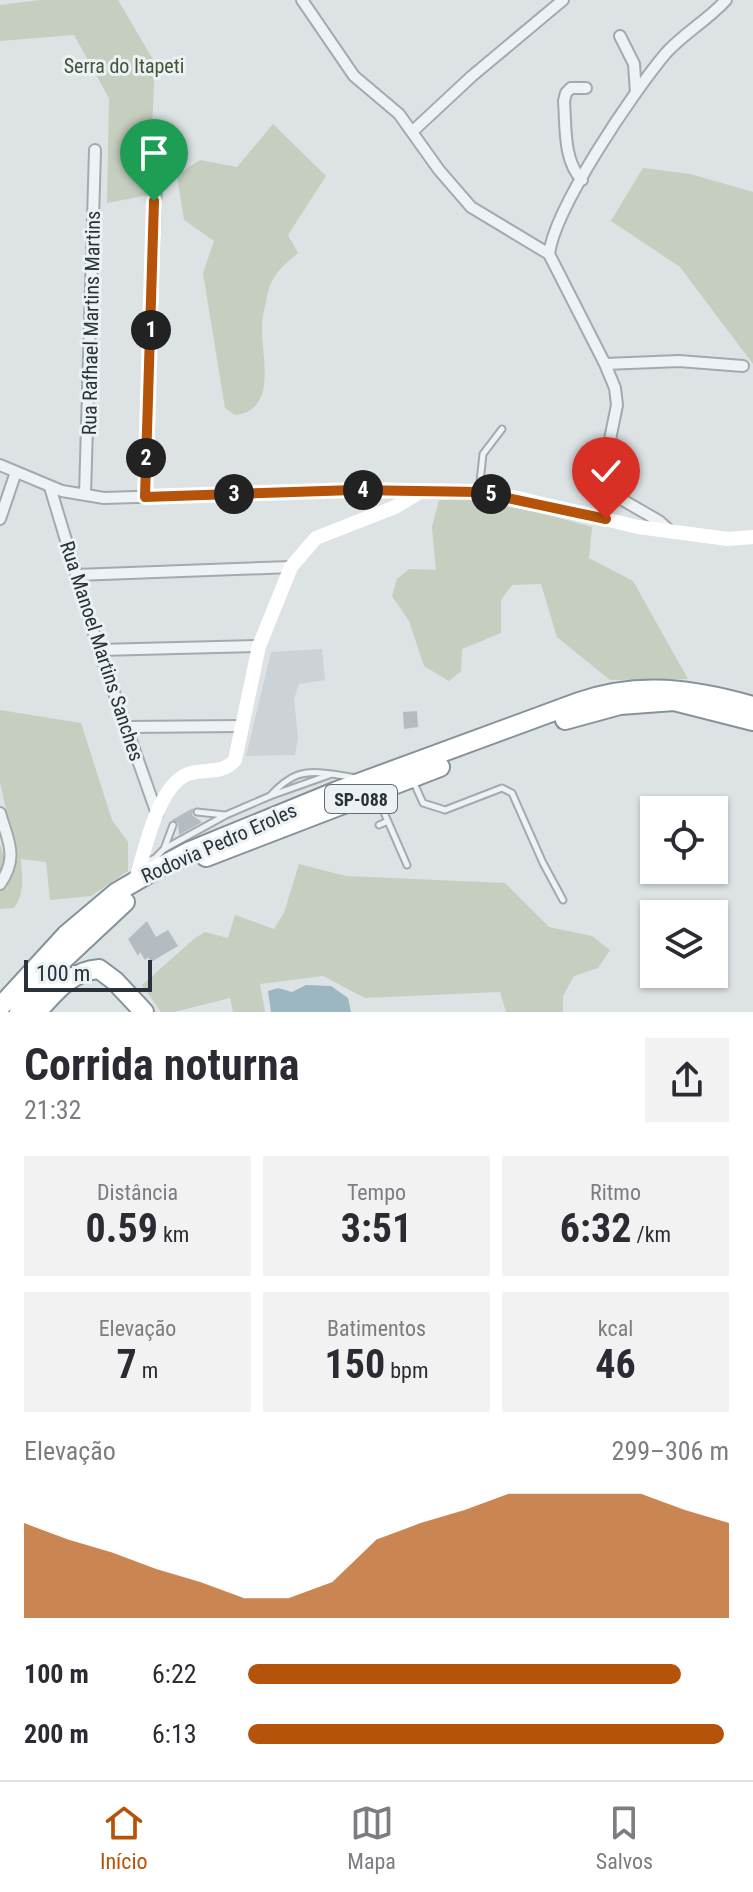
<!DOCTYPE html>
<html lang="pt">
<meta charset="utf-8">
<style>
:root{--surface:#fff;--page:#f2f2f3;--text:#2b2b33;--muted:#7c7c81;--line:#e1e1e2;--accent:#b45309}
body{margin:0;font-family:"Roboto Condensed",sans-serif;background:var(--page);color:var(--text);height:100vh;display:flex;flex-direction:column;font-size:30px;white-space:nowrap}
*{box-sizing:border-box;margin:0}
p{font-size:26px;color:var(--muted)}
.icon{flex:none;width:44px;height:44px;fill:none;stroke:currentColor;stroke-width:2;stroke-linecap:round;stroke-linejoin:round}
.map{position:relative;height:1012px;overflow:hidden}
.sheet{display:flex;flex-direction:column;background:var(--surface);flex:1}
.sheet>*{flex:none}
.tools{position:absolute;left:640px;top:796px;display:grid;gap:16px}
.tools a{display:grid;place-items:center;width:88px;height:88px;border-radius:0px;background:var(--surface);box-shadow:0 2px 6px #0004;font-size:40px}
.scale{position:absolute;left:24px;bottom:20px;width:128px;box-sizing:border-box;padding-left:8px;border:4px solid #29323a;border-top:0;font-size:22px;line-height:28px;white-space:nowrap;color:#29323a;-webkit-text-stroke:6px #ecf1f3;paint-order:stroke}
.pin{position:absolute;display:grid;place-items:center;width:68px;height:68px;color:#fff;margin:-82px -34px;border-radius:50% 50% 50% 0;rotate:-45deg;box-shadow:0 0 8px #0007}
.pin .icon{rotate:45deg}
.km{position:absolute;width:40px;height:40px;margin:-20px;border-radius:50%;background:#222;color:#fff;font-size:22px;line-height:40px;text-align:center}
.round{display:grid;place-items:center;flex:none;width:84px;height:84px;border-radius:0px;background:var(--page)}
.overview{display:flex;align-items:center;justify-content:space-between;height:136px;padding:0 24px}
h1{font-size:44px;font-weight:700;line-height:60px}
.stats{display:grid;grid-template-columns:repeat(3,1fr);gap:12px;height:136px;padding:8px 24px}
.stats div{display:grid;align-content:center;border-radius:0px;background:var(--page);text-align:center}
.stats b{font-size:40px;font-weight:700}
.stats small{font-size:22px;font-weight:400}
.stats p{font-size:22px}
.chart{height:224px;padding:16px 24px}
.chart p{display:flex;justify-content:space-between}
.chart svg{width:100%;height:144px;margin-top:8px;fill:var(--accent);opacity:.7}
ul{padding:0 24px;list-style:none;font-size:26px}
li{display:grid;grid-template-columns:128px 96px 1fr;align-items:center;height:60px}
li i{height:20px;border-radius:10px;background:var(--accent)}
.tabs{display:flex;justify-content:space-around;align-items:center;height:112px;border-top:2px solid var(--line);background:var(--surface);font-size:22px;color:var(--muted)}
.tabs a{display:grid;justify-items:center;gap:4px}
.tabs .current{color:var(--accent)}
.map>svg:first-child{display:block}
.built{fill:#ccd2d6}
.green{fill:#c6cebf}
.water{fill:#9cb6c2}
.building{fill:#b5bcc1}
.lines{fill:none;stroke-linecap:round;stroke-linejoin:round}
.service-casing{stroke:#a3aaae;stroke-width:9}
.minor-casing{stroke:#a3aaae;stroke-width:14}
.trunk-casing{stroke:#86929a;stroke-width:22}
.service{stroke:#eff2f4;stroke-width:5}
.minor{stroke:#eff2f4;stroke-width:10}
.secondary{stroke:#fff;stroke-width:14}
.trunk{stroke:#fff;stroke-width:18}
.route-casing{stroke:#fff;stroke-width:16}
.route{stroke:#b45309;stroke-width:10}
.labels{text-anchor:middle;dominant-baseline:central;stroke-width:6;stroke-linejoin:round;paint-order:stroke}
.shield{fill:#ecf1f3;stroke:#646b72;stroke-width:2}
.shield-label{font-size:18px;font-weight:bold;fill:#29323a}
.park-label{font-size:20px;fill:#435437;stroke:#ecf1f3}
.street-label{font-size:20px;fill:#29323a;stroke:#ecf1f3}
</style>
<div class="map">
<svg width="753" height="1012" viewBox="0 0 753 1012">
<rect width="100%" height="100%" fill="#dde2e5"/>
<path class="built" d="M 322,649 L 325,680 L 299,684 L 294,699 L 298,738 L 295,755 L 246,756 L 271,652 Z"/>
<path class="green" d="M 40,0 L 118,0 L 155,63 L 149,195 L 107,203 L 109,98 L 74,35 L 0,41 L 0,5 Z
M 273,124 L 326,176 L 288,235 L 298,253 C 285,264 272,274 268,292 C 266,302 263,314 262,323 C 260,353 280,410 235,415 L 225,408 L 203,273 L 214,241 L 184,220 L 177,175 L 200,160 L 237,167 Z
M 643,168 L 690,174 L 753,192 L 753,364 L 680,267 L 611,221 Z
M 468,499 L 519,507 L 592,527 L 589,558 L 633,581 L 688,679 L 610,680 L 557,637 L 541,584 L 512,585 L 501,600 L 501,633 L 462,649 L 461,671 L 449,681 L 424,666 L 409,621 L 392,596 L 397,579 L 409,569 L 436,570 L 432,527 L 439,500 Z
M 0,710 L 81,723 L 112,820 L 128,842 L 128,871 L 91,896 L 50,900 L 46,862 L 21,859 C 22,877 25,892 14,908 L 0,909 L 0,845 L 8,867 L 13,842 L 0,782 Z
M 299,864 L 346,876 L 505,883 L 549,927 L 592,936 L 610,950 L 598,968 L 574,976 L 563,996 L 563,1012 L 506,1012 L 500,992 L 365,998 L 323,976 L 260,984 L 265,1012 L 233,1012 L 230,998 L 174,1012 L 161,1012 L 142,985 L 195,938 L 205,932 L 228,938 L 235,915 L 274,929 L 284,913 Z"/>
<path class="water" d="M 306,985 L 331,986 L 348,998 L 351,1012 L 271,1012 L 268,991 L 278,988 L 292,992 Z"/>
<path class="building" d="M 417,711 L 418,727 L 404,729 L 403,712 Z
M 193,808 L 192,815 L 202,822 L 179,835 L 178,823 L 172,820 Z
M 147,921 L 156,937 L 168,930 L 178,946 L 151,962 L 148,957 L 145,960 L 140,952 L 138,956 L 128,939 Z"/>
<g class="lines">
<g class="service-casing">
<path id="service" d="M 479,491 L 483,454 L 502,429
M 414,783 L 423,803 L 445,810 L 502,788 L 512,793 L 543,863 L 563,900
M 376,794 L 407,865
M 270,796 C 289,775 303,769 331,774
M 197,812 L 225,815
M 379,825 L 388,821
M 164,849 L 173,825
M 145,863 L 155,858 L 164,849 L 226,815 L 270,796 L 332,774 L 357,778"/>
</g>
<g class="minor-casing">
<path id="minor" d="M 302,0 L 354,76 L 399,114 L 439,170 L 471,207 L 549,254 L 605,364 L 615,388 L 617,405 L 605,464 L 608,483 L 621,499 L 659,521 L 669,530
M 620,36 L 634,64 L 636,93
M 413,131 L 472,76 L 563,0
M 582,180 C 563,161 566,126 564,101 L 566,93 L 571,88 L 586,88
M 549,254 C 555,207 634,91 666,53 C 684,33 708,20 726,0
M 605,364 L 679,361 L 743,366
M 0,465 L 62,491 L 104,498 L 354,490 L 420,492
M 50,487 L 99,650 L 157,814
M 85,495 L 95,150
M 145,497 L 156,177
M 0,519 L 16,472
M 76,575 L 291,567
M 99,650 L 259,646
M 127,727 L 240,726
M 0,813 C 8,841 19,857 0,884"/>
</g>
<g class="trunk-casing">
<path id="trunk" d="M 565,720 L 620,705 L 674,701 L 753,721
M 206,857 L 440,767
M 0,1007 L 66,935 L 117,892 L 160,867 L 190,851 L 337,791 L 579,702 C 639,681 693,689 753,706
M 19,1012 L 63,960 L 125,902
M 37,1012 C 55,992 71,971 99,969 L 115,981 L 144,1012"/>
</g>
<use href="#service" class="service"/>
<use href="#minor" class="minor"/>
<path class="secondary" d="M 136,880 C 144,852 158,785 188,774 C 205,768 222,775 235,760 L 259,646 L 291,567 L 316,538 L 395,507 L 420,492 L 479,492 L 518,498 L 638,527 L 728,539 L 753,537"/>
<use href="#trunk" class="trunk"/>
</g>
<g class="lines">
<g class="route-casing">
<path id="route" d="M 154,201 L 145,497 L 354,490 L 479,492 L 606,519"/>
</g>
<use href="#route" class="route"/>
</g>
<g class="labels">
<rect class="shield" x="325" y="785" width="72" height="28" rx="6"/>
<g class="shield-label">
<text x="361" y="799">SP-088</text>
</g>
<g class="park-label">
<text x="124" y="66">Serra do Itapeti</text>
</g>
<g class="street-label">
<text transform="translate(91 323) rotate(-89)">Rua Rafhael Martins Martins</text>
<text transform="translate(102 651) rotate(72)">Rua Manoel Martins Sanches</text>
<text transform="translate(219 843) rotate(-24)">Rodovia Pedro Eroles</text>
</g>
</g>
</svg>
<div class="tools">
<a><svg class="icon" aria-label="locate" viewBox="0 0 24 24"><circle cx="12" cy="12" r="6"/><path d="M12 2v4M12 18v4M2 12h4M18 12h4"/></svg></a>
<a><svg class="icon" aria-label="layers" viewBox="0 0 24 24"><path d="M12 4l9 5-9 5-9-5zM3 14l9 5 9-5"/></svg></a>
</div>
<div class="scale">100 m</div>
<div class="pin" style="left:154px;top:201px;background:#1e9e55"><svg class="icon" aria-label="arrive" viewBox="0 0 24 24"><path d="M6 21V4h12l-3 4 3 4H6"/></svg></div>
<div class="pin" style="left:606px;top:519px;background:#d93025"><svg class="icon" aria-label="check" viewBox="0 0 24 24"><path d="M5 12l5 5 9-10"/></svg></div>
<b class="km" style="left:151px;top:330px">1</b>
<b class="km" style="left:146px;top:458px">2</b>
<b class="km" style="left:234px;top:494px">3</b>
<b class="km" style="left:363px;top:490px">4</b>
<b class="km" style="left:491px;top:494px">5</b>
</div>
<section class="sheet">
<div class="overview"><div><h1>Corrida noturna</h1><p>21:32</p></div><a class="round"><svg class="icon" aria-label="share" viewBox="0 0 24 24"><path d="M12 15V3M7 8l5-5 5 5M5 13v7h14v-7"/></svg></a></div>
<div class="stats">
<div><p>Distância</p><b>0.59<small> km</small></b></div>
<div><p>Tempo</p><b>3:51</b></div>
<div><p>Ritmo</p><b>6:32<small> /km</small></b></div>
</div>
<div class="stats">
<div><p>Elevação</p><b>7<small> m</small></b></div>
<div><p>Batimentos</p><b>150<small> bpm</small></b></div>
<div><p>kcal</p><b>46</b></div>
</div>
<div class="chart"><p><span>Elevação</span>299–306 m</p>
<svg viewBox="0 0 160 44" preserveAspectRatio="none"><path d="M0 44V15L10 20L20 24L30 29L40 33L50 38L60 38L70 33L80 20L90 15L100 11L110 6L120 6L130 6L140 6L150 11L160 15V44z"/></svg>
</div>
<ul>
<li><b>100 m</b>6:22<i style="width:90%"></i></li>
<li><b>200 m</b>6:13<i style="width:99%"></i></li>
</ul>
</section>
<nav class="tabs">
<a class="current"><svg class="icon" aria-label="home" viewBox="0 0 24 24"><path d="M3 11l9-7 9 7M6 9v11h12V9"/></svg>Início</a>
<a><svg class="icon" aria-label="map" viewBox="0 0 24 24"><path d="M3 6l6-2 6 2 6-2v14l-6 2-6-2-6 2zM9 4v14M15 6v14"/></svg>Mapa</a>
<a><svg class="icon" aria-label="saved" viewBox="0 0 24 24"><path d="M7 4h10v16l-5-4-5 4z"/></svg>Salvos</a>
</nav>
